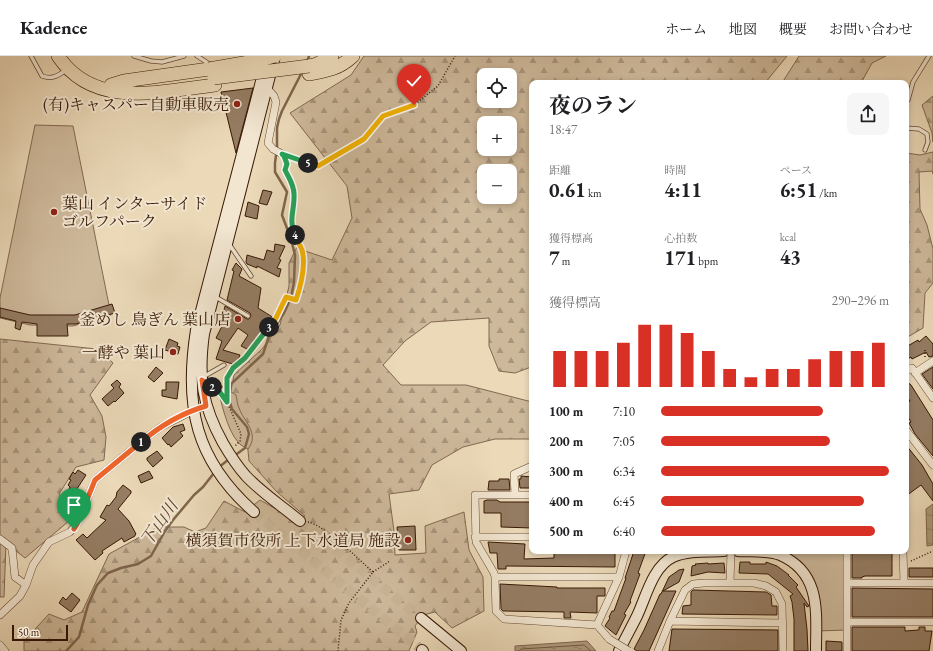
<!DOCTYPE html>
<html lang="ja">
<meta charset="utf-8">
<style>
:root{--surface:#fff;--page:#f6f6f6;--text:#202124;--muted:#757577;--line:#e0e0e0;--accent:#d93025}
body{margin:0;font-family:"EB Garamond","Noto Serif JP",serif;background:var(--page);color:var(--text);height:100vh;display:flex;flex-direction:column;font-size:15px;white-space:nowrap}
*{box-sizing:border-box;margin:0}
p{font-size:13px;color:var(--muted)}
.icon{flex:none;width:22px;height:22px;fill:none;stroke:currentColor;stroke-width:2;stroke-linecap:round;stroke-linejoin:round}
.map{position:relative;flex:1;overflow:hidden}
.panel{position:absolute;left:529px;top:24px;width:380px;height:474px;display:flex;flex-direction:column;background:var(--surface);border-radius:8px;box-shadow:0 2px 6px #0003}
.panel>*{flex:none}
.fabs{position:absolute;left:477px;top:12px;display:grid;gap:8px}
.fabs a{display:grid;place-items:center;width:40px;height:40px;border-radius:8px;background:var(--surface);box-shadow:0 2px 6px #0003;font-size:20px}
.scale{position:absolute;left:12px;bottom:10px;width:56px;box-sizing:border-box;padding-left:4px;border:2px solid #381906;border-top:0;font-size:11px;line-height:14px;white-space:nowrap;color:#381906;-webkit-text-stroke:3px #f2e6d1;paint-order:stroke}
.pin{position:absolute;display:grid;place-items:center;width:34px;height:34px;color:#fff;margin:-41px -17px;border-radius:50% 50% 50% 0;rotate:-45deg;box-shadow:0 0 4px #0007}
.pin .icon{rotate:45deg}
.km{position:absolute;width:20px;height:20px;margin:-10px;border-radius:50%;background:#222;color:#fff;font-size:11px;line-height:20px;text-align:center}
.round{display:grid;place-items:center;flex:none;width:42px;height:42px;border-radius:8px;background:var(--page)}
.overview{display:flex;align-items:center;justify-content:space-between;height:68px;padding:0 20px}
h1{font-size:22px;font-weight:700;line-height:30px}
.metrics{display:grid;grid-template-columns:repeat(3,1fr);gap:6px;height:68px;padding:4px 20px}
.metrics div{display:grid;align-content:center}
.metrics b{font-size:20px;font-weight:700}
.metrics small{font-size:11px;font-weight:400}
.metrics p{font-size:11px}
.chart{height:112px;padding:8px 20px}
.chart p{display:flex;justify-content:space-between}
.chart svg{width:100%;height:72px;margin-top:4px;stroke:var(--accent);stroke-width:6}
ul{padding:0 20px;list-style:none;font-size:13px}
li{display:grid;grid-template-columns:64px 48px 1fr;align-items:center;height:30px}
li i{height:10px;border-radius:5px;background:var(--accent)}
header{display:flex;align-items:center;gap:24px;box-sizing:border-box;height:56px;padding:0 20px;background:var(--surface);border-bottom:1px solid var(--line)}
header strong{font-size:19px}
nav{display:flex;gap:22px;margin-inline-start:auto;font-size:14px}
.map>svg:first-child{display:block}
.forest{fill:url(#forest-firs);stroke:#826850;fill-rule:evenodd}
.park{fill:#cdb89a;stroke:#826850}
.water{fill:url(#water-ripples);stroke:#7f654c}
.lines{fill:none;stroke-linecap:round;stroke-linejoin:round}
.shore{stroke:#735840;stroke-width:1}
.stream{stroke:#7f654c;stroke-width:2.5}
.building{fill:#957d63;stroke:#381906}
.secondary-tunnel{stroke:#c7b394;stroke-width:10;stroke-dasharray:10 5;stroke-linecap:butt}
.lane-casing{stroke:#654932;stroke-width:5}
.street-casing{stroke:#654932;stroke-width:8}
.secondary-casing{stroke:#381906;stroke-width:12}
.highway-casing{stroke:#381906;stroke-width:14}
.path{stroke:#381906;stroke-width:1.5;stroke-dasharray:1 2;stroke-linecap:butt}
.lane{stroke:#f2e6d1;stroke-width:3.5}
.street{stroke:#f2e6d1;stroke-width:7}
.secondary{stroke:#f2e6d1;stroke-width:10}
.highway{stroke:#ebd9b8;stroke-width:13}
.street-bridge-casing{stroke:#654932;stroke-width:8;stroke-linecap:butt}
.highway-bridge-casing{stroke:#381906;stroke-width:14;stroke-linecap:butt}
.street-bridge{stroke:#f2e6d1;stroke-width:7}
.highway-bridge{stroke:#ebd9b8;stroke-width:13}
.split-1-casing{stroke:#fff;stroke-width:8}
.split-2-casing{stroke:#fff;stroke-width:8}
.split-3-casing{stroke:#fff;stroke-width:8}
.split-4-casing{stroke:#fff;stroke-width:8}
.split-5-casing{stroke:#fff;stroke-width:8}
.split-6-casing{stroke:#fff;stroke-width:8}
.split-1{stroke:#f0652b;stroke-width:5}
.split-2{stroke:#f0652b;stroke-width:5}
.split-3{stroke:#22a559;stroke-width:5}
.split-4{stroke:#f5b400;stroke-width:5}
.split-5{stroke:#22a559;stroke-width:5}
.split-6{stroke:#f5b400;stroke-width:5}
.poi-dot{fill:#8f2418;stroke:#f2e6d1;stroke-width:1.5}
.labels{text-anchor:middle;dominant-baseline:central;stroke-width:4;stroke-linejoin:round;paint-order:stroke}
.poi-label{font-size:16px;fill:#381906;stroke:#f2e6d1;text-anchor:end}
.water-label{font-size:17px;font-style:italic;fill:#61452f;stroke:#f2e6d1}
</style>
<header>
<strong>Kadence</strong>
<nav><a>ホーム</a><a>地図</a><a>概要</a><a>お問い合わせ</a></nav>
</header>
<div class="map">
<svg width="933" height="595" viewBox="0 0 933 595">
<defs>
<pattern id="forest-firs" width="22" height="20" patternUnits="userSpaceOnUse"><rect width="22" height="20" fill="#cdb89a"/><path d="M5 1l3.5 6h-7zM16 11l3.5 6h-7z" fill="#a7957c"/></pattern>
<pattern id="water-ripples" width="26" height="14" patternUnits="userSpaceOnUse"><rect width="26" height="14" fill="#ae987b"/><path d="M2 4q2-2 4 0t4 0M15 11q2-2 4 0t4 0" fill="none" stroke="#8f7b63"/></pattern>
</defs>
<rect width="100%" height="100%" fill="#ebd9b8"/>
<filter id="stains"><feTurbulence type="fractalNoise" baseFrequency=".005" numOctaves="4"/><feColorMatrix values="0 0 0 0 .2 0 0 0 0 .09 0 0 0 0 .02 0 0 0 .5 -.17"/></filter>
<radialGradient id="worn" r=".72"><stop offset=".6" stop-color="#630" stop-opacity="0"/><stop offset="1" stop-color="#630" stop-opacity=".3"/></radialGradient>
<path class="forest" d="M 364,0 L 787,0 L 765,27 L 532,27 L 532,299 L 531,311 L 515,317 L 499,315 L 489,290 L 489,262 L 431,266 L 405,285 L 383,309 L 401,329 L 466,329 L 532,346 L 532,383 L 495,383 L 463,391 L 432,409 L 419,434 L 389,438 L 394,475 L 395,499 L 426,497 L 425,470 L 464,456 L 469,494 L 483,521 L 484,555 L 452,572 L 435,556 L 423,559 L 415,570 L 417,576 L 409,595 L 24,595 L 24,585 L 49,558 L 64,564 L 82,556 L 109,498 L 158,471 L 184,471 L 195,476 L 206,472 L 224,445 L 245,456 L 260,444 L 294,463 L 305,460 L 277,436 L 249,405 L 246,374 L 230,339 L 234,319 L 262,293 L 280,269 L 289,230 L 289,207 L 297,191 L 308,196 L 332,204 L 352,162 L 347,130 L 290,57 L 351,19 ZM 484,19 L 510,19 L 510,45 L 484,45 ZM 484,67 L 510,67 L 510,93 L 484,93 ZM 484,115 L 510,115 L 510,141 L 484,141 Z
M 799,0 L 886,0 L 872,7 L 861,27 L 782,27 Z
M 933,40 L 933,86 L 932,77 L 922,49 Z
M 933,96 L 933,118 L 932,115 L 919,116 L 920,153 L 927,169 L 933,193 L 933,227 L 925,237 L 923,272 L 906,282 L 906,97 L 920,99 Z
M 0,283 L 97,293 L 113,307 L 90,339 L 102,360 L 106,381 L 104,404 L 76,411 L 59,438 L 76,459 L 25,502 L 6,487 L 4,541 L 0,541 Z"/>
<path class="park" d="M 35,69 L 73,70 L 111,259 L 73,270 L 30,269 L 0,262 L 0,242 Z
M 217,327 L 236,339 C 237,343 237,348 239,352 C 244,366 260,377 248,393 C 244,391 240,389 238,386 C 227,374 220,343 217,327 Z
M 772,495 L 847,495 L 847,574 L 816,575 L 816,547 L 803,515 Z"/>
<path class="water" d="M 933,448 L 933,489 L 927,490 L 926,453 Z
M 587,585 L 596,595 L 515,595 L 515,590 Z"/>
<g class="lines">
<path class="shore" d="M 519,595 L 521,593 L 584,589 L 591,595"/>
<path class="stream" d="M 307,6 L 309,0
M 234,400 L 245,392 L 249,378 L 247,371 L 232,353 L 230,347 L 229,341 L 231,328 L 263,298 L 269,280 L 284,257 L 291,242 L 294,226 L 295,199 L 291,183 L 282,159 L 287,136 L 275,116 L 275,107 L 277,92 L 277,72 L 279,63 L 282,55 L 302,16
M 219,411 L 228,404
M 66,595 L 79,581 L 88,549 L 97,529 L 108,517 L 121,512 L 138,508 L 151,500 L 165,475 L 173,464 L 194,439 L 203,431 L 214,417"/>
</g>
<path class="building" d="M 253,32 L 236,97 L 221,36 Z
M 263,134 L 272,136 L 267,149 L 259,147 Z
M 248,146 L 259,150 L 257,163 L 245,160 Z
M 275,188 L 285,190 L 279,203 L 281,204 L 277,212 L 281,213 L 279,221 L 257,210 L 257,212 L 247,208 L 246,206 L 247,199 L 264,204 L 267,194 L 274,196 Z
M 236,207 L 242,213 L 239,220 L 261,232 L 258,252 L 274,262 L 257,284 L 255,283 L 249,294 L 241,290 L 248,279 L 238,272 L 223,294 L 240,299 L 236,309 L 216,303 L 222,285 L 216,282 L 225,264 L 222,262 L 225,250 L 247,263 L 249,263 L 251,260 L 250,257 L 227,244 L 234,215 L 232,214 Z
M 112,248 L 115,257 L 76,268 L 67,268 L 68,280 L 37,280 L 37,268 L 22,266 L 20,274 L 15,272 L 16,265 L 0,261 L 0,252 L 30,259 L 75,259 Z
M 926,280 L 933,288 L 933,300 L 929,301 L 926,296 L 912,303 L 911,301 L 906,304 L 906,291 L 918,284 L 919,286 Z
M 169,283 L 178,287 L 177,290 L 180,291 L 178,298 L 165,294 Z
M 156,311 L 163,317 L 154,326 L 148,321 Z
M 933,311 L 933,333 L 922,318 Z
M 117,324 L 121,328 L 119,331 L 124,337 L 115,346 L 114,345 L 108,350 L 102,343 L 114,332 L 111,329 Z
M 906,325 L 911,329 L 933,364 L 933,400 L 915,378 L 909,367 L 911,366 L 906,358 L 906,348 L 910,345 L 906,339 Z
M 166,326 L 179,326 L 177,343 L 162,340 L 162,334 L 166,334 Z
M 183,368 L 185,374 L 180,376 L 183,380 L 171,391 L 169,388 L 168,389 L 162,382 L 173,371 Z
M 906,389 L 922,409 L 933,428 L 933,445 L 921,429 L 906,440 Z
M 157,395 L 163,402 L 153,411 L 147,404 L 147,402 Z
M 78,414 L 86,419 L 73,439 L 72,444 L 66,441 L 70,431 L 68,429 L 71,424 L 69,423 L 73,416 L 75,418 Z
M 149,415 L 153,422 L 141,427 L 138,420 Z
M 521,420 L 532,421 L 532,432 L 520,432 L 519,423 L 521,423 Z
M 499,423 L 509,423 L 510,434 L 488,434 L 489,425 L 499,425 Z
M 123,429 L 131,435 L 131,437 L 118,453 L 129,465 L 136,478 L 135,479 L 135,480 L 124,486 L 122,482 L 102,495 L 103,497 L 95,504 L 76,484 L 83,478 L 87,482 L 106,464 L 100,461 L 107,449 L 109,450 L 116,441 L 117,436 Z
M 487,444 L 497,444 L 500,446 L 532,446 L 532,472 L 501,471 L 501,457 L 484,457 L 484,445 Z
M 415,470 L 416,494 L 399,494 L 397,471 Z
M 488,486 L 525,488 L 524,503 L 554,502 L 554,495 L 615,495 L 615,511 L 506,510 L 506,513 L 498,513 L 497,497 L 490,497 Z
M 634,495 L 646,495 L 638,517 L 640,518 L 630,545 L 631,546 L 624,558 L 626,559 L 616,579 L 605,570 L 610,562 L 609,561 L 612,555 L 614,555 L 626,522 L 625,522 Z
M 852,495 L 892,496 L 892,520 L 865,520 L 862,521 L 862,522 L 852,522 Z
M 740,506 L 750,506 L 750,508 L 766,508 L 766,506 L 777,510 L 789,519 L 788,519 L 798,529 L 796,531 L 809,550 L 807,551 L 804,547 L 807,573 L 808,595 L 794,595 L 794,563 L 792,546 L 790,540 L 793,538 L 768,518 L 739,517 Z
M 708,507 L 708,508 L 724,507 L 725,517 L 708,516 L 691,520 L 692,510 L 696,509 L 695,508 Z
M 909,512 L 933,512 L 933,521 L 909,521 Z
M 684,513 L 679,526 L 663,535 L 676,535 L 649,595 L 637,595 L 634,593 L 644,574 L 660,538 L 661,538 L 669,521 L 679,514 Z
M 500,528 L 557,531 L 557,532 L 605,532 L 605,540 L 597,540 L 597,557 L 570,556 L 571,562 L 564,562 L 564,556 L 503,555 L 501,553 Z
M 852,532 L 933,533 L 933,561 L 852,561 Z
M 693,534 L 766,536 L 771,539 L 772,550 L 777,550 L 777,559 L 682,558 L 683,550 L 691,549 L 691,536 Z
M 72,537 L 80,544 L 71,556 L 59,547 L 63,541 L 66,544 Z
M 852,571 L 905,571 L 905,575 L 919,574 L 919,571 L 925,571 L 925,575 L 932,575 L 929,595 L 852,595 Z
M 672,573 L 778,574 L 778,595 L 669,595 Z
M 826,585 L 842,586 L 842,595 L 826,595 Z"/>
<g class="lines">
<path class="secondary-tunnel" d="M 254,456 L 422,594
M 300,465 L 421,562"/>
<g class="lane-casing">
<path id="lane" d="M 31,0 L 42,20 C 51,23 56,21 63,16
M 134,0 L 151,5 L 162,6 L 184,0
M 197,0 L 211,9
M 906,46 L 908,44 L 913,26 L 929,0
M 906,72 L 919,73 L 927,78 L 928,86 L 925,94
M 229,188 L 251,220
M 214,240 L 248,260
M 203,321 L 224,309"/>
</g>
<g class="street-casing">
<path id="street" d="M 267,32 L 274,40 L 276,46 L 268,87 L 273,93 L 284,99
M 906,315 L 912,312 L 933,342
M 915,317 L 933,305
M 906,374 L 933,409
M 515,438 L 514,418 L 532,410
M 532,439 L 475,439 L 476,486 L 494,517 L 495,521 L 496,555 L 504,563 L 597,569 L 619,521 L 626,495
M 475,481 L 532,481
M 0,483 L 12,492 L 15,521 L 26,529
M 847,495 L 847,595
M 903,495 L 904,527 L 933,527
M 495,521 L 619,521
M 730,527 L 731,495
M 847,527 L 904,527
M 0,559 L 20,540 L 26,529 L 33,509 L 49,486 L 70,476 L 77,468 L 95,424 L 148,380 L 161,371 L 194,354 L 206,350
M 670,565 L 783,567
M 847,566 L 933,566
M 597,569 L 609,583
M 0,589 L 5,595
M 658,595 L 670,565 L 685,534 L 693,528 L 704,527 L 754,527 L 766,530 L 776,536 L 782,548 L 783,595"/>
</g>
<g class="secondary-casing">
<path id="secondary" d="M 275,0 L 204,278 C 198,321 202,349 223,387 C 230,399 237,410 246,420 C 262,437 282,450 300,465
M 254,456 C 195,404 184,350 196,274 L 265,10
M 738,495 C 751,496 768,494 780,499 C 822,517 816,558 816,595
M 421,562 L 461,595
M 422,594 L 423,595
M 619,595 C 625,583 631,572 637,560 C 646,541 653,510 673,501 C 689,494 708,496 724,495"/>
</g>
<g class="highway-casing">
<path id="highway" d="M 58,0 C 94,54 162,35 215,29
M 309,10 L 317,8 L 332,0
M 309,18 C 327,15 339,13 353,0
M 111,29 L 124,25 L 209,13"/>
</g>
<path class="path" d="M 290,101 L 318,110 L 364,83 L 383,60 L 414,49 L 438,30 L 455,0
M 925,301 L 925,294
M 212,331 L 219,335 L 227,346 L 241,378 L 240,385 L 235,390
M 227,346 L 227,322 L 233,312 L 245,302 L 275,263 L 286,241 L 296,244 L 301,232 L 304,204 L 301,193 L 292,174 L 291,162 L 295,137 L 292,127 L 285,114 L 286,106
M 308,466 C 326,470 358,503 373,516 L 349,547 L 341,564 L 338,595
M 911,505 L 933,495
M 373,516 L 390,505"/>
<use href="#lane" class="lane"/>
<use href="#street" class="street"/>
<use href="#secondary" class="secondary"/>
<use href="#highway" class="highway"/>
<g class="street-bridge-casing">
<path id="street-bridge" d="M 609,583 L 629,595"/>
</g>
<g class="highway-bridge-casing">
<path id="highway-bridge" d="M 209,13 L 260,4 L 275,0
M 214,22 L 309,10"/>
</g>
<use href="#street-bridge" class="street-bridge"/>
<use href="#highway-bridge" class="highway-bridge"/>
</g>
<g class="lines">
<g class="split-1-casing">
<path id="split-1" d="M 74,473 L 77,468 L 95,424 L 141,386"/>
</g>
<g class="split-2-casing">
<path id="split-2" d="M 141,386 C 160,370 182,357 206,350 L 202,324 L 212,331"/>
</g>
<g class="split-3-casing">
<path id="split-3" d="M 212,331 L 219,335 L 227,346 L 227,322 L 233,312 L 245,302 L 269,271"/>
</g>
<g class="split-4-casing">
<path id="split-4" d="M 269,271 L 275,264 L 286,241 L 296,244 C 301,229 306,209 302,194 C 300,189 297,184 295,179"/>
</g>
<g class="split-5-casing">
<path id="split-5" d="M 295,179 C 288,165 295,152 294,138 C 294,129 289,122 285,114 L 287,108 L 284,100 L 282,98 L 308,107"/>
</g>
<g class="split-6-casing">
<path id="split-6" d="M 308,107 L 318,110 L 364,83 L 383,60 L 414,49"/>
</g>
<use href="#split-1" class="split-1"/>
<use href="#split-2" class="split-2"/>
<use href="#split-3" class="split-3"/>
<use href="#split-4" class="split-4"/>
<use href="#split-5" class="split-5"/>
<use href="#split-6" class="split-6"/>
</g>
<g class="poi-dot">
<circle cx="237" cy="48" r="4"/>
<circle cx="54" cy="156" r="4"/>
<circle cx="238" cy="263" r="4"/>
<circle cx="173" cy="296" r="4"/>
<circle cx="408" cy="484" r="4"/>
</g>
<g class="labels">
<g class="poi-label">
<text x="229" y="48">(有)キャスパー自動車販売</text>
<text x="62" y="147" text-anchor="start">葉山 インターサイド<tspan x="62" dy="18">ゴルフパーク</tspan></text>
<text x="230" y="263">釜めし 鳥ぎん 葉山店</text>
<text x="165" y="296">一酵や 葉山</text>
<text x="400" y="484">横須賀市役所 上下水道局 施設</text>
</g>
<g class="water-label">
<text transform="translate(159 467) rotate(-55)">下山川</text>
</g>
</g>
<rect width="100%" height="100%" filter="url(#stains)"/>
<rect width="100%" height="100%" fill="url(#worn)"/>
</svg>
<div class="fabs">
<a><svg class="icon" aria-label="locate" viewBox="0 0 24 24"><circle cx="12" cy="12" r="6"/><path d="M12 2v4M12 18v4M2 12h4M18 12h4"/></svg></a>
<a>+</a>
<a>−</a>
</div>
<div class="scale">50 m</div>
<div class="pin" style="left:74px;top:473px;background:#1e9e55"><svg class="icon" aria-label="arrive" viewBox="0 0 24 24"><path d="M6 21V4h12l-3 4 3 4H6"/></svg></div>
<div class="pin" style="left:414px;top:49px;background:#d93025"><svg class="icon" aria-label="check" viewBox="0 0 24 24"><path d="M5 12l5 5 9-10"/></svg></div>
<b class="km" style="left:141px;top:386px">1</b>
<b class="km" style="left:212px;top:331px">2</b>
<b class="km" style="left:269px;top:271px">3</b>
<b class="km" style="left:295px;top:179px">4</b>
<b class="km" style="left:308px;top:107px">5</b>
<section class="panel">
<div class="overview"><div><h1>夜のラン</h1><p>18:47</p></div><a class="round"><svg class="icon" aria-label="share" viewBox="0 0 24 24"><path d="M12 15V3M7 8l5-5 5 5M5 13v7h14v-7"/></svg></a></div>
<div class="metrics">
<div><p>距離</p><b>0.61<small> km</small></b></div>
<div><p>時間</p><b>4:11</b></div>
<div><p>ペース</p><b>6:51<small> /km</small></b></div>
</div>
<div class="metrics">
<div><p>獲得標高</p><b>7<small> m</small></b></div>
<div><p>心拍数</p><b>171<small> bpm</small></b></div>
<div><p>kcal</p><b>43</b></div>
</div>
<div class="chart"><p><span>獲得標高</span>290–296 m</p>
<svg viewBox="0 0 160 44" preserveAspectRatio="none"><path d="M5 44V22M15 44V22M25 44V22M35 44V17M45 44V6M55 44V6M65 44V11M75 44V22M85 44V33M95 44V38M105 44V33M115 44V33M125 44V27M135 44V22M145 44V22M155 44V17"/></svg>
</div>
<ul>
<li><b>100 m</b>7:10<i style="width:71%"></i></li>
<li><b>200 m</b>7:05<i style="width:74%"></i></li>
<li><b>300 m</b>6:34<i style="width:100%"></i></li>
<li><b>400 m</b>6:45<i style="width:89%"></i></li>
<li><b>500 m</b>6:40<i style="width:94%"></i></li>
</ul>
</section>
</div>
